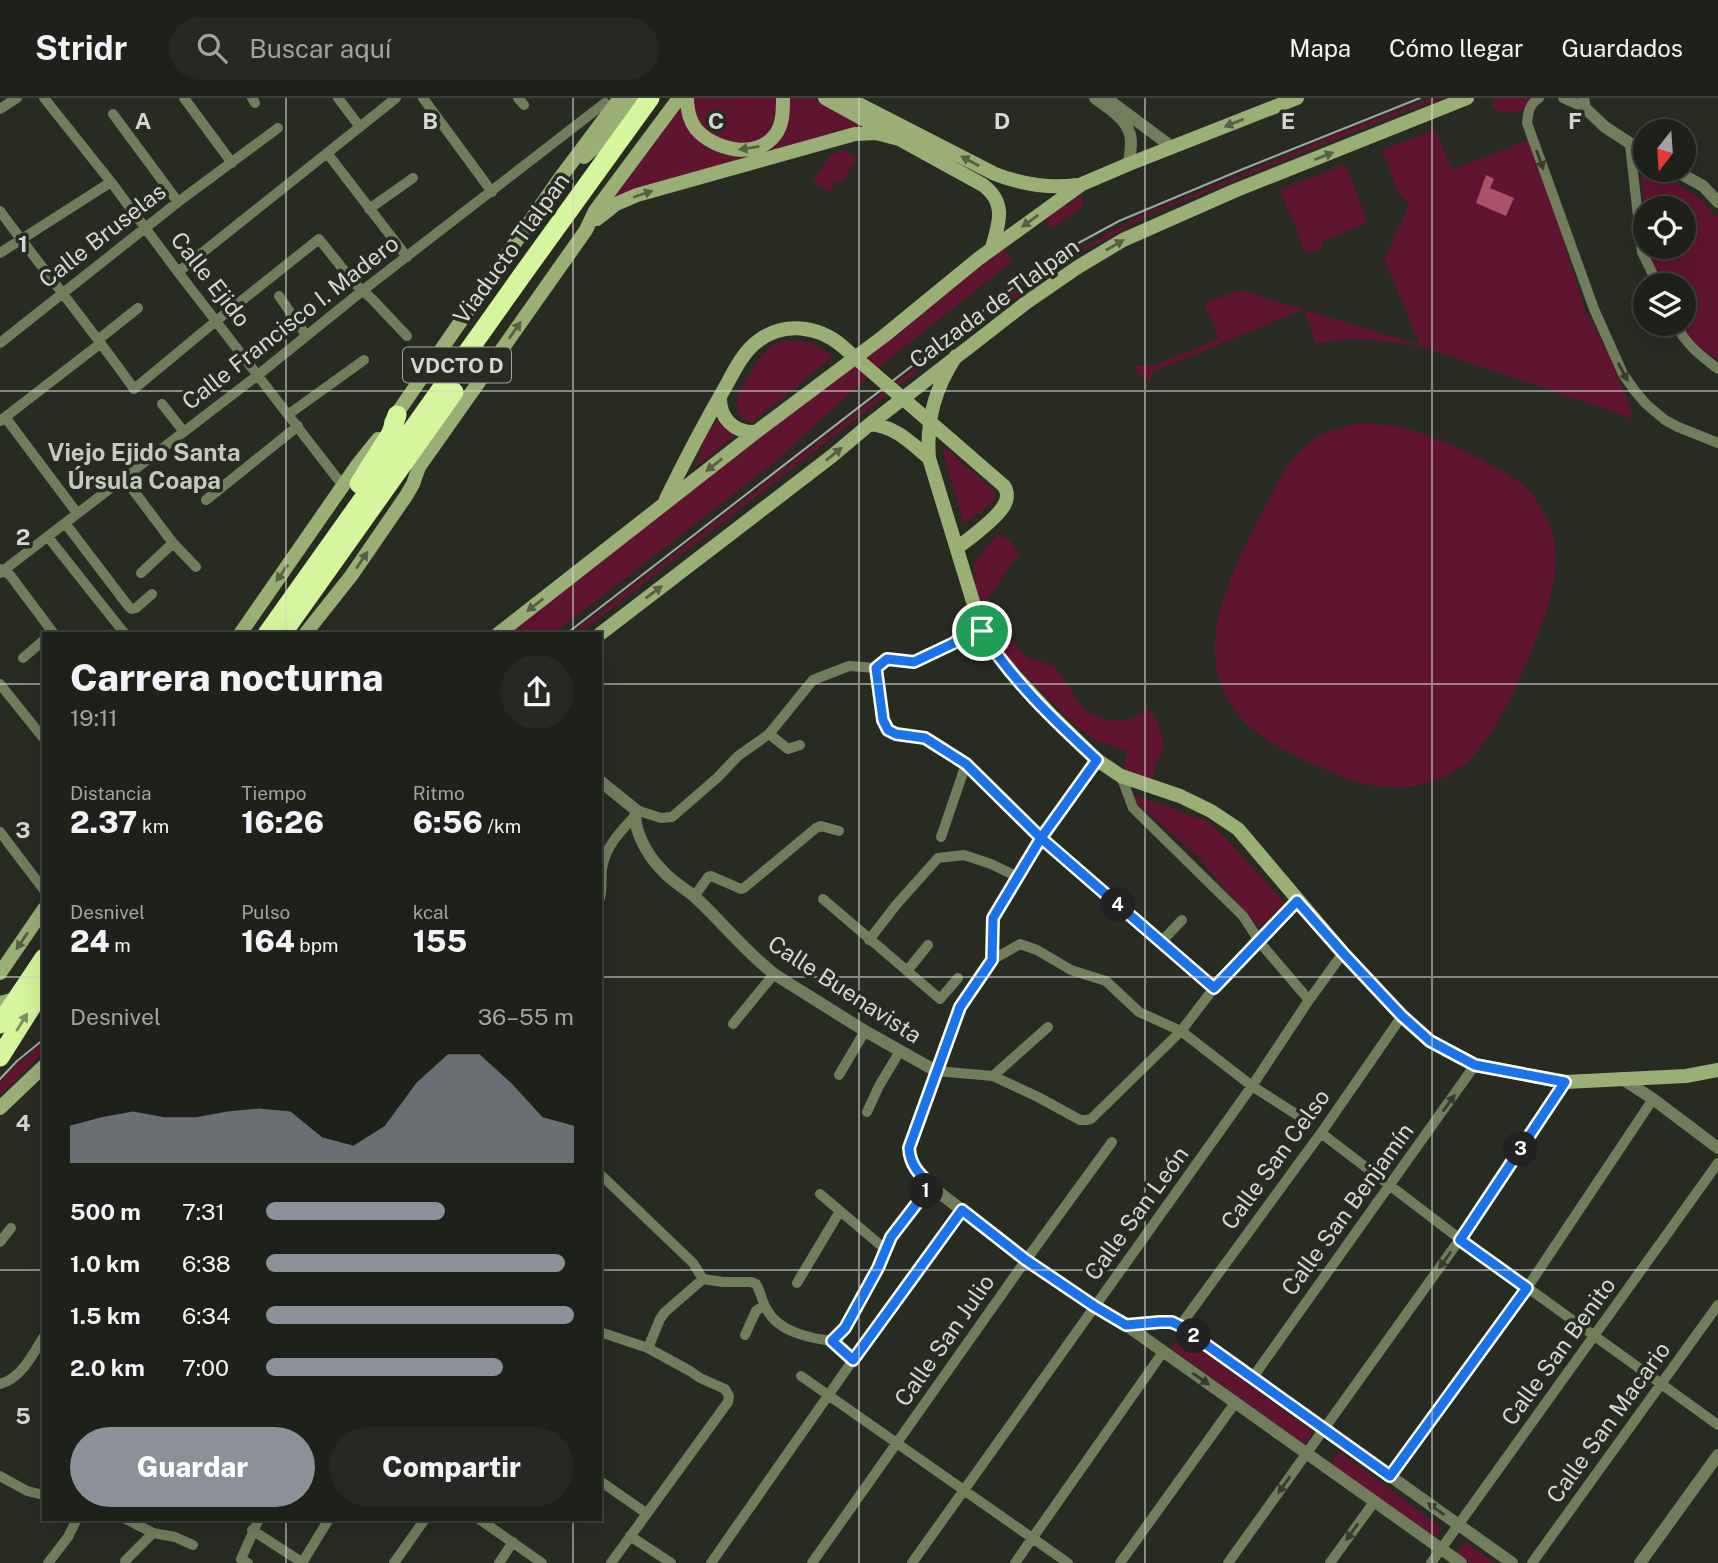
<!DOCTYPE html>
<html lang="es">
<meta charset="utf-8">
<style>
:root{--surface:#1e201a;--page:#262823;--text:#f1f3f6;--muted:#a1a3a2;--line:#3c3e39;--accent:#8c9099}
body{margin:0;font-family:"Public Sans",sans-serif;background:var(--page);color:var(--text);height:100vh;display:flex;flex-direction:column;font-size:26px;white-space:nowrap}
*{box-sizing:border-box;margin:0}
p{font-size:23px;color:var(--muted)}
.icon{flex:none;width:38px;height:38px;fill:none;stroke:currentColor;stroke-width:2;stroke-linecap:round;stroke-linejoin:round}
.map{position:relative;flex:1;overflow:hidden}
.details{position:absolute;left:42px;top:534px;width:560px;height:889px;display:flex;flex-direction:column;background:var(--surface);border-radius:0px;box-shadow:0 7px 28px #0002,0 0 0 2px var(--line)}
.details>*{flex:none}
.needle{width:46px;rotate:197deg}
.buttons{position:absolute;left:1633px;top:21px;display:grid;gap:14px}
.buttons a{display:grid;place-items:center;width:63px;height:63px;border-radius:50%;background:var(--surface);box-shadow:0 7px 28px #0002,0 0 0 2px var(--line);font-size:35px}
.pin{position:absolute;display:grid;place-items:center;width:60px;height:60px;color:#fff;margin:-30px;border:4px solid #fff;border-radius:50%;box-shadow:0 2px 7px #0007}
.km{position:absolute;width:35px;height:35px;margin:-18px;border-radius:50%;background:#222;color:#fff;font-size:19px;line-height:35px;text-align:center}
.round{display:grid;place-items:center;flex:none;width:74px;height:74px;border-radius:37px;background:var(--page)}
.summary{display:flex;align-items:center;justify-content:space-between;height:119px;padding:0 28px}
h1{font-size:38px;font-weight:800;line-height:52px}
.stats{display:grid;grid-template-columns:repeat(3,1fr);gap:10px;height:119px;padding:7px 28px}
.stats div{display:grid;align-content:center}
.stats b{font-size:30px;font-weight:800}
.stats small{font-size:19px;font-weight:400}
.stats p{font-size:19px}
.chart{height:196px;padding:14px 28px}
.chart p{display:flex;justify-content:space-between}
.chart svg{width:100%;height:126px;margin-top:7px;fill:var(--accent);opacity:.7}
.cta{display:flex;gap:14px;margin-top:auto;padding:14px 28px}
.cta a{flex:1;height:80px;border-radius:42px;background:var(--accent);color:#fff;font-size:28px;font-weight:800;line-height:80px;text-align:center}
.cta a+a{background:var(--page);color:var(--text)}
ul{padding:0 28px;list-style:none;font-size:23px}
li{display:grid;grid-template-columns:112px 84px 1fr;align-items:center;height:52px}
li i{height:18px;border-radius:9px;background:var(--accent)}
header{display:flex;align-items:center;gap:42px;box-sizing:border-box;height:98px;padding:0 35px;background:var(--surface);border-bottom:2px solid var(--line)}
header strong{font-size:33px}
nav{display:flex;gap:38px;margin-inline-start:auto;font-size:24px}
.search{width:490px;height:63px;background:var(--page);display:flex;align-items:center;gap:18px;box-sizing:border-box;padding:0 24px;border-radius:38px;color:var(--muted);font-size:26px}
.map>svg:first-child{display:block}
.green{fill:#60142f}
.water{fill:#ab516a}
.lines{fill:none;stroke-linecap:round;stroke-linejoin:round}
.minor{stroke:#717e5b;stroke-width:10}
.tertiary{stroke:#717e5b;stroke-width:12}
.secondary{stroke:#99af76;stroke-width:14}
.motorway{stroke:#d5f69c;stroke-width:19}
.tram{stroke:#a3a59e;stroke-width:2}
.secondary-bridge{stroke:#99af76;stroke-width:14}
.motorway-bridge{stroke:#d5f69c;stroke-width:19}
.oneway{fill:#556044}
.oneway2{fill:#373c2d}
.oneway3{fill:#7e905f}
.route-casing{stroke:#fff;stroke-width:14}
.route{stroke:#1a73e8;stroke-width:9}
.grid{fill:none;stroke:#d5d7d1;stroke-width:2;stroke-opacity:0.55}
.labels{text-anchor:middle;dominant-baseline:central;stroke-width:7;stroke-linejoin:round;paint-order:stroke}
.shield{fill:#282b22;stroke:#a1a39c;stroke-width:2}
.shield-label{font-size:21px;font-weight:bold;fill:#d5d7d1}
.street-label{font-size:23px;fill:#d5d7d1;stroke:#282b22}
.neighbourhood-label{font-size:24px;font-weight:bold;fill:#c5cabd;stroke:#282b22}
.grid-label{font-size:23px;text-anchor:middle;font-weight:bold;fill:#d5d7d1;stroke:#282b22;stroke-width:7;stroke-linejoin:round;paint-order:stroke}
</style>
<header>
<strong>Stridr</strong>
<div class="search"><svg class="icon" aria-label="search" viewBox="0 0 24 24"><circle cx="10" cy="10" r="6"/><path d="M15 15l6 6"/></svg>Buscar aquí</div>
<nav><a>Mapa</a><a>Cómo llegar</a><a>Guardados</a></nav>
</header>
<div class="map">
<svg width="1718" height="1465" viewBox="0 0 1718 1465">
<rect width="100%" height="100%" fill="#282b22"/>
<path class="green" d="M 684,0 L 683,23 C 697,41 713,58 739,57 C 748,57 758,52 766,50 L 788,0 L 811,0 L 864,30 L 836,33 L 628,95 L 606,111 Z
M 693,0 L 776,0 C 786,56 717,58 697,22 C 693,16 694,7 693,0 Z
M 1430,0 L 1446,0 L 1409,12 L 1152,116 L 1080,155 L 979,226 L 580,535 L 571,536 L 1011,195 L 1104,137 L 1140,118 L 1340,35 Z
M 1496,0 L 1535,0 L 1519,14 L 1500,14 L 1492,8 Z
M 1435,32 L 1452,72 L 1528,42 L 1539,65 L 1585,211 L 1612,263 L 1634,321 L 1421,248 L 1360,241 L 1315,245 L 1304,211 L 1152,274 L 1150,283 L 1139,277 L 1135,268 L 1155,267 L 1219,241 L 1204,205 L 1240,192 L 1420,247 L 1384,161 L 1409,107 L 1399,96 L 1382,52 Z
M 845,52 L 857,60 L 841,85 L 834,83 L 832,95 L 815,85 L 814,81 L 830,57 Z
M 1641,65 L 1645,67 L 1645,72 L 1653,72 L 1694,96 L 1718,119 L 1718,261 L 1692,245 L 1680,226 L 1684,226 L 1684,187 L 1658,187 L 1646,149 L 1684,149 L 1684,110 L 1645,110 L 1645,146 Z
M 1345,66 L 1368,124 L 1321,144 L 1322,150 L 1306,155 L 1280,92 Z
M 1081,98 L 1083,106 L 1081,110 L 1050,131 L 1046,120 Z
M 1004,150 L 1013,163 L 880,268 L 772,366 L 554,535 L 507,536 Z
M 794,242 L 813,245 L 833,258 L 752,325 L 740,319 L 737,308 L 738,296 L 757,263 L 773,246 Z
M 719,320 L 734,338 L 694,370 L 705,339 Z
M 1365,325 C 1409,326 1451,345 1489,366 C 1504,374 1519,382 1530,394 C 1540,406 1549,423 1553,438 C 1557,454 1556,471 1553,487 C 1545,531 1500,635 1467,664 C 1451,678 1428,687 1407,689 C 1373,693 1336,677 1307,663 C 1271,646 1237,628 1222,589 C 1216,574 1214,557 1215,541 C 1219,497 1247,442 1268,403 C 1278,384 1288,362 1305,348 C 1322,333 1343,327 1365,325 Z
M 941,346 L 994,393 L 996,399 L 993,404 L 966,424 L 963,423 Z
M 998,436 L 1010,443 L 1019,455 L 986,503 L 993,524 L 1028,560 L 1054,568 L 1085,613 L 1104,621 L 1127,623 L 1148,611 L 1158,625 L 1165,649 L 1157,663 L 1152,683 L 1138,679 L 1123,671 L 1128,653 L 1096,643 L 1072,625 L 1011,563 L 989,533 L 975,491 L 973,466 Z
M 1135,697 L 1208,724 L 1225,739 L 1285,805 L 1259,829 L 1195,756 L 1133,702 Z
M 873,910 L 898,925 L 892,934 L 867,919 Z
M 44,944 L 44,954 L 0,998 L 0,984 L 15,968 Z
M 1181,1237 L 1314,1334 L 1304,1346 L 1171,1250 Z
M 1339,1353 L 1442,1430 L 1435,1441 L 1331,1366 Z
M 1465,1444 L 1495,1465 L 1471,1465 L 1457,1455 Z"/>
<path class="water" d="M 1486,77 L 1494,81 L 1490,90 L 1514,100 L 1506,118 L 1476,105 Z"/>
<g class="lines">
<path class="minor" d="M 44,0 L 111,84 L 178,174 L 343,388
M 184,0 L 232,65
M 252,0 L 255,5
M 338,0 L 360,29
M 423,0 L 492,94
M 518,0 L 524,7
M 1539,0 C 1529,6 1528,15 1527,25 L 1594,211 L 1623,276 L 1635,293 L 1646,306 L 1665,322 L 1678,329 L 1718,345
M 1563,0 L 1585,10
M 0,11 L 17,0
M 113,16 L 178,104
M 1630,47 L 1642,154 L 1658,187
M 327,55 L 407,159
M 369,111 L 413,80
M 0,113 C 44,173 91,230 134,291 L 216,223 L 319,141 L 355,186 L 372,201 L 407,238
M 0,155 L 111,84
M 178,174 L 396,0
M 279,198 L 306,237
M 1676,226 C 1685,246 1701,258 1718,271
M 99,241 L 138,210
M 0,245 L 178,104 L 278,30
M 162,306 L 184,334
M 289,316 L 364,262
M 5,319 L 77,415
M 0,323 L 101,245
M 124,380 L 173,445 L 196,469
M 206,402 L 298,328
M 65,425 L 129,509 L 132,511 L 136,510 L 152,496
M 48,439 L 125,536
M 0,471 L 10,477 L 54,536
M 0,475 L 258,277 L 362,193 L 605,5
M 141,475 L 173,445
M 23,560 L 44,542
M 876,570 L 883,623 L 888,632 L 896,636 L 925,640 L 966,666 L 1041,740 L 1214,890
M 0,586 L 44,641
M 769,636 L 788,651 L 800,647
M 1121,678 L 1133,710 L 1243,818 L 1262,847 L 1309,902
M 636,712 L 661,720 L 672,719 L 717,680 L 738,658 L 769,636 L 813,582 L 849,568 L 876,570 L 887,561 L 914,564 L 954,545 L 979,523
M 0,734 L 44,792
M 941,739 L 966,666
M 694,799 L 708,779 L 711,778 L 741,791 L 744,790 L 816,730 L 821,728 L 839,733
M 600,800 C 603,789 600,777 603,766 C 607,747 621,733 634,719
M 823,801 L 940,901 L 958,880
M 869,842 L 896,807 L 938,760 L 964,757 L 991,766 L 1018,779
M 1161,844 L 1182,822
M 992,862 L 1020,846 L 1037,852 L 1071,872 L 1106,883 L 1139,914 L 1181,933 L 1252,988 L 1302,1020
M 907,873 L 928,847
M 733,926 L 774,876
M 936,973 L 993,978 L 1038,999 L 1080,1022 L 1086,1022 L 1091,1021 L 1181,933 L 1214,890 L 1297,803
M 839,977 L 865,933
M 993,978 L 1048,929
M 867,1014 L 879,988 L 900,953
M 1321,1035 L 1460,1141 L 1718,1327
M 600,1076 L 693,1165 L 703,1181 L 723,1184 L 751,1184 L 756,1186 C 761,1194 762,1204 767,1212 C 779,1234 809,1240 832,1243
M 820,1096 L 885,1151
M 0,1144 L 11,1130
M 797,1185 L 840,1113
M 1180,1228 L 1321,1035 L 1402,918
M 600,1234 L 648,1250 L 690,1273 L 700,1280 L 725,1291 L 729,1298 L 728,1304 L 611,1465
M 745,1237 L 756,1213 L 764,1207
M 832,1243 L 845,1230 L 878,1170 L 891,1139 L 931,1087
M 832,1243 L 853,1262
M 648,1250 L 660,1221 L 665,1214 L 703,1181
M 801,1278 L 1068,1465
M 1253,1279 L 1475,967
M 0,1286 C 21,1281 33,1256 44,1238
M 0,1378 L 27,1393 L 44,1397
M 1390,1378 L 1527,1190 L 1653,1001
M 600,1383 L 646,1415
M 126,1421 L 153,1435 L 175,1439 L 193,1447
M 479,1421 L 542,1465
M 252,1432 L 303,1465
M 630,1438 L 671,1465
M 125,1463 L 153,1435
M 48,1465 L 68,1439 L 77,1421
M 248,1465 L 241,1461 L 259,1421
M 302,1465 L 329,1421
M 394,1465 L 425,1421
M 499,1465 L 513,1444
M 711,1465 L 853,1262 L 962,1112
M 812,1465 L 1026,1162 L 1112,1044
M 912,1465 L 1252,988 L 1309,902 L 1343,855
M 1015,1465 L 1163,1254
M 1120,1465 L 1235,1305
M 1228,1465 L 1460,1141 L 1565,984
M 1330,1465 L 1374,1404
M 1431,1465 L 1718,1065
M 1532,1465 L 1718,1207"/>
<path class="tertiary" d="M 1095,0 C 1109,11 1130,22 1131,43 C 1131,50 1130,58 1129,66
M 1106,0 L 1172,49
M 1583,0 L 1585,10 L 1605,29 L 1645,55
M 1674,72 L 1703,88 L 1718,104
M 1097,662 L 1041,740 L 993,820 L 992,862 L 960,909 L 909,1050 C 910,1060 912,1067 918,1075 C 932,1091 951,1103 967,1116 C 1018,1157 1070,1194 1126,1227 L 1461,1465
M 600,683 L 636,712 C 632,731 648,758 661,771 C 670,782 684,790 695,799 C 722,824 745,853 774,876 L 865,933 L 936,973
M 1621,980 L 1653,1001 L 1718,1050
M 1126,1227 C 1144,1225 1163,1221 1180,1228 L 1512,1465
M 1640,1465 L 1718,1357"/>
<path class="secondary" d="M 687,0 C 687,11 689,22 696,31 C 714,52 756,62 775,37 C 783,27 783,13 783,0
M 825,0 L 983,87 C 1007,105 999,125 992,150
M 847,0 L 995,76 C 1021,86 1048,91 1077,87
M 584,59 L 613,33 L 636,0
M 597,121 L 616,106 L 637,97 L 855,36 L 876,35 L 899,41
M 956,258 C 935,290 926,322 929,360 L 982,533 L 995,554 L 1014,577 L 1051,617 L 1097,662 L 1121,678 L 1180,698 L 1211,713 L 1238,731 L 1343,855 L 1402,918 L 1430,943 L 1475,967 L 1565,984 L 1686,978 L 1718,972
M 720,298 C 719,320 734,335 756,334
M 391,324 L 560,80 L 620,0
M 870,326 C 895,328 911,345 929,360
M 951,342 L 1004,388 C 1008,394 1008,402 1003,409 C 995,422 970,440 957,450
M 666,401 C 685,362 705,324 727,286 C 735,271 744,253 758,243 C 784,223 819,228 842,248
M 240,536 L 358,366 L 378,341
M 305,536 L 351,478 L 406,398 L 413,386 L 419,369 L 586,132 L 595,113 L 679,0
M 498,536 L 756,334 L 884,238 L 978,161 L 1082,86 L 1129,66 L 1297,0
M 600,536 L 832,358 L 870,326 L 1027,204 L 1078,169 L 1123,142 L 1234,93 L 1467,0
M 0,875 L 44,811
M 0,905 L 23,899
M 0,1010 L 44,968"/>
<path class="motorway" d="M 359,386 L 391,335 L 397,317
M 287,529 L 454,294
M 267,536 L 525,173 L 650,0"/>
<path class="tram" d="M 566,536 L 1037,171 L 1073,148 L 1119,123 L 1243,71 L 1420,0
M 0,981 L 17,963 L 44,941"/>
<path class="secondary-bridge" d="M 842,248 L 951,342"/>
<path class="motorway-bridge" d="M 0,926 L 44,860
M 0,959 L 44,889"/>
</g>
<defs><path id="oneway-solid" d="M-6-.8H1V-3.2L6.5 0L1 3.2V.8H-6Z" transform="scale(1.75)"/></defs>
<g class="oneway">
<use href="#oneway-solid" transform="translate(1234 25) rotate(158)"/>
<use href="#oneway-solid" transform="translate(749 50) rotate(171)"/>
<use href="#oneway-solid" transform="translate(1324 58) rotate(-21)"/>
<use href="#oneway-solid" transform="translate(970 63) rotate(-152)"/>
<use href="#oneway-solid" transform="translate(643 96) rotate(-18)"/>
<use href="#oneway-solid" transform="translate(1030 123) rotate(144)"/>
<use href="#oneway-solid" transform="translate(1115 147) rotate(-30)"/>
<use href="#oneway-solid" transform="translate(515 232) rotate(-55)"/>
<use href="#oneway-solid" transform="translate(834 356) rotate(-39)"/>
<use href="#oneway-solid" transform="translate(714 367) rotate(142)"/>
<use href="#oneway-solid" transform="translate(362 462) rotate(-56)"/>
<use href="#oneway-solid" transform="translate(282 475) rotate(125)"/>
<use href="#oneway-solid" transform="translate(654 494) rotate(-37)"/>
<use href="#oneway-solid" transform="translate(535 507) rotate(142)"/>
<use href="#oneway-solid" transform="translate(22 843) rotate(124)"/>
</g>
<g class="oneway2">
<use href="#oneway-solid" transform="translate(1540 62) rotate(70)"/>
<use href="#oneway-solid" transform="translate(1623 274) rotate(62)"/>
<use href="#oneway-solid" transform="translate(1449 1005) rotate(-54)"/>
<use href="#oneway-solid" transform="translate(1445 1162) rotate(126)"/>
<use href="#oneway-solid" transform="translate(1201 1281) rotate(35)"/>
<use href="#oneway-solid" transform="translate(1284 1387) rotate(125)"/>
<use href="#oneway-solid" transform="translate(1436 1411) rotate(-144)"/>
<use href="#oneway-solid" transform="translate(1352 1434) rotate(126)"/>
</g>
<use class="oneway3" href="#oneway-solid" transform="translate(22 924) rotate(-58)"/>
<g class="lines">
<g class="route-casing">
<path id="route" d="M 982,533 C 1009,580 1057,625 1097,662 L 1041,740 L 993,820 L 992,862 L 960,909 L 909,1050 C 910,1067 919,1076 931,1087 L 891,1139 L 878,1170 L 845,1230 L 832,1243 L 853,1262 L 962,1112 L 1026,1162 L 1094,1208 L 1126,1227 L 1160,1224 L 1172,1224 L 1180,1228 L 1390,1378 L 1527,1190 L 1460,1142 L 1565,984 L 1475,967 L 1430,943 L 1402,918 L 1343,855 L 1297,803 L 1214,890 L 1041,740 L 966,666 L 925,640 L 896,636 L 888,632 L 883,622 L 876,570 L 887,561 L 914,564 L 954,545 L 979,523 L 982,533"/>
</g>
<use href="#route" class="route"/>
</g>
<path class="grid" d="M 286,0 L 286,536M 573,0 L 573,536M 859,0 L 859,1465M 1145,0 L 1145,1465M 1432,0 L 1432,1465M 0,293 L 1718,293M 0,586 L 44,586M 600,586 L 1718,586M 0,879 L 44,879M 600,879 L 1718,879M 0,1172 L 44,1172M 600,1172 L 1718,1172M 286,1421 L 286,1465M 573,1421 L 573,1465"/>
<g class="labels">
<rect class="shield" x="403" y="249.5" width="108" height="35" rx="5"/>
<g class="shield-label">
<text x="457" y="267">VDCTO D</text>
</g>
<g class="street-label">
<text transform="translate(102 137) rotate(-38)">Calle Bruselas</text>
<text transform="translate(511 150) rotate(-54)">Viaducto Tlalpan</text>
<text transform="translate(211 181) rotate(52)">Calle Ejido</text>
<text transform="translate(994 205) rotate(-36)">Calzada de Tlalpan</text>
<text transform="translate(290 224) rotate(-38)">Calle Francisco I. Madero</text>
<text transform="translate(845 891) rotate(33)">Calle Buenavista</text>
<text transform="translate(1275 1061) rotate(-54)">Calle San Celso</text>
<text transform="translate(1347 1111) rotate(-54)">Calle San Benjamín</text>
<text transform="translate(1136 1115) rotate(-54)">Calle San León</text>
<text transform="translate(944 1242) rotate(-55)">Calle San Julio</text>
<text transform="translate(1558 1253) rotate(-54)">Calle San Benito</text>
<text transform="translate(1608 1324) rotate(-54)">Calle San Macario</text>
</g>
<g class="neighbourhood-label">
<text x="144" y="354">Viejo Ejido Santa<tspan x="144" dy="28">Úrsula Coapa</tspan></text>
</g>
</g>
<g class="grid-label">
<text x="143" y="31">A</text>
<text x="430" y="31">B</text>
<text x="716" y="31">C</text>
<text x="1002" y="31">D</text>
<text x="1288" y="31">E</text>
<text x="1575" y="31">F</text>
<text x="23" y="154">1</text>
<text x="23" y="447">2</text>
<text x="23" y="740">3</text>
<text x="23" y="1033">4</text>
<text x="23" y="1326">5</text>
</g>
</svg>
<div class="buttons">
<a><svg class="needle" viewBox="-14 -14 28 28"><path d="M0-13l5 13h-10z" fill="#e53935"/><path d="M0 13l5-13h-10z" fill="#a1a3a2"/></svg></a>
<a><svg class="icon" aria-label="locate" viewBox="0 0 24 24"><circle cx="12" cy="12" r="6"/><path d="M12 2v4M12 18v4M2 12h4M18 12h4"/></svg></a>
<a><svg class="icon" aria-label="layers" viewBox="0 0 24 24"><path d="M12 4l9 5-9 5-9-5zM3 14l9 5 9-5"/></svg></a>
</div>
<div class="pin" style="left:982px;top:533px;background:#1e9e55"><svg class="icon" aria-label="arrive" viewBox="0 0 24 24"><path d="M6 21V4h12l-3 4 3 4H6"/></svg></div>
<b class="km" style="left:926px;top:1093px">1</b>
<b class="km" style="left:1194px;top:1238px">2</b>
<b class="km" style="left:1521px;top:1051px">3</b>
<b class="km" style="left:1118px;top:807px">4</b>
<section class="details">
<div class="summary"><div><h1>Carrera nocturna</h1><p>19:11</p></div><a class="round"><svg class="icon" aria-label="share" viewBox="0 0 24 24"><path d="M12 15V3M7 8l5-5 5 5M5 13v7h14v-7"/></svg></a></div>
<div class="stats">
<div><p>Distancia</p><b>2.37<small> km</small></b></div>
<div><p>Tiempo</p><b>16:26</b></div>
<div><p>Ritmo</p><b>6:56<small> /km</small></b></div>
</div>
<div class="stats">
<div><p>Desnivel</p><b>24<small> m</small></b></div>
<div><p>Pulso</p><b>164<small> bpm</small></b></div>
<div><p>kcal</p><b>155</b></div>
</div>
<div class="chart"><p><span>Desnivel</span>36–55 m</p>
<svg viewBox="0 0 160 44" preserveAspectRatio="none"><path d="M0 44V31L10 28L20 26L30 28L40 28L50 26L60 25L70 26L80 35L90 38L100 31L110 16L120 6L130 6L140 16L150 28L160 31V44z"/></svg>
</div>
<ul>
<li><b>500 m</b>7:31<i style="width:58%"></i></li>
<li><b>1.0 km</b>6:38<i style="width:97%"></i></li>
<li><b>1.5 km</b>6:34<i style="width:100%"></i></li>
<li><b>2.0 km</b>7:00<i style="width:77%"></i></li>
</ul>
<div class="cta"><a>Guardar</a><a>Compartir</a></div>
</section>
</div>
